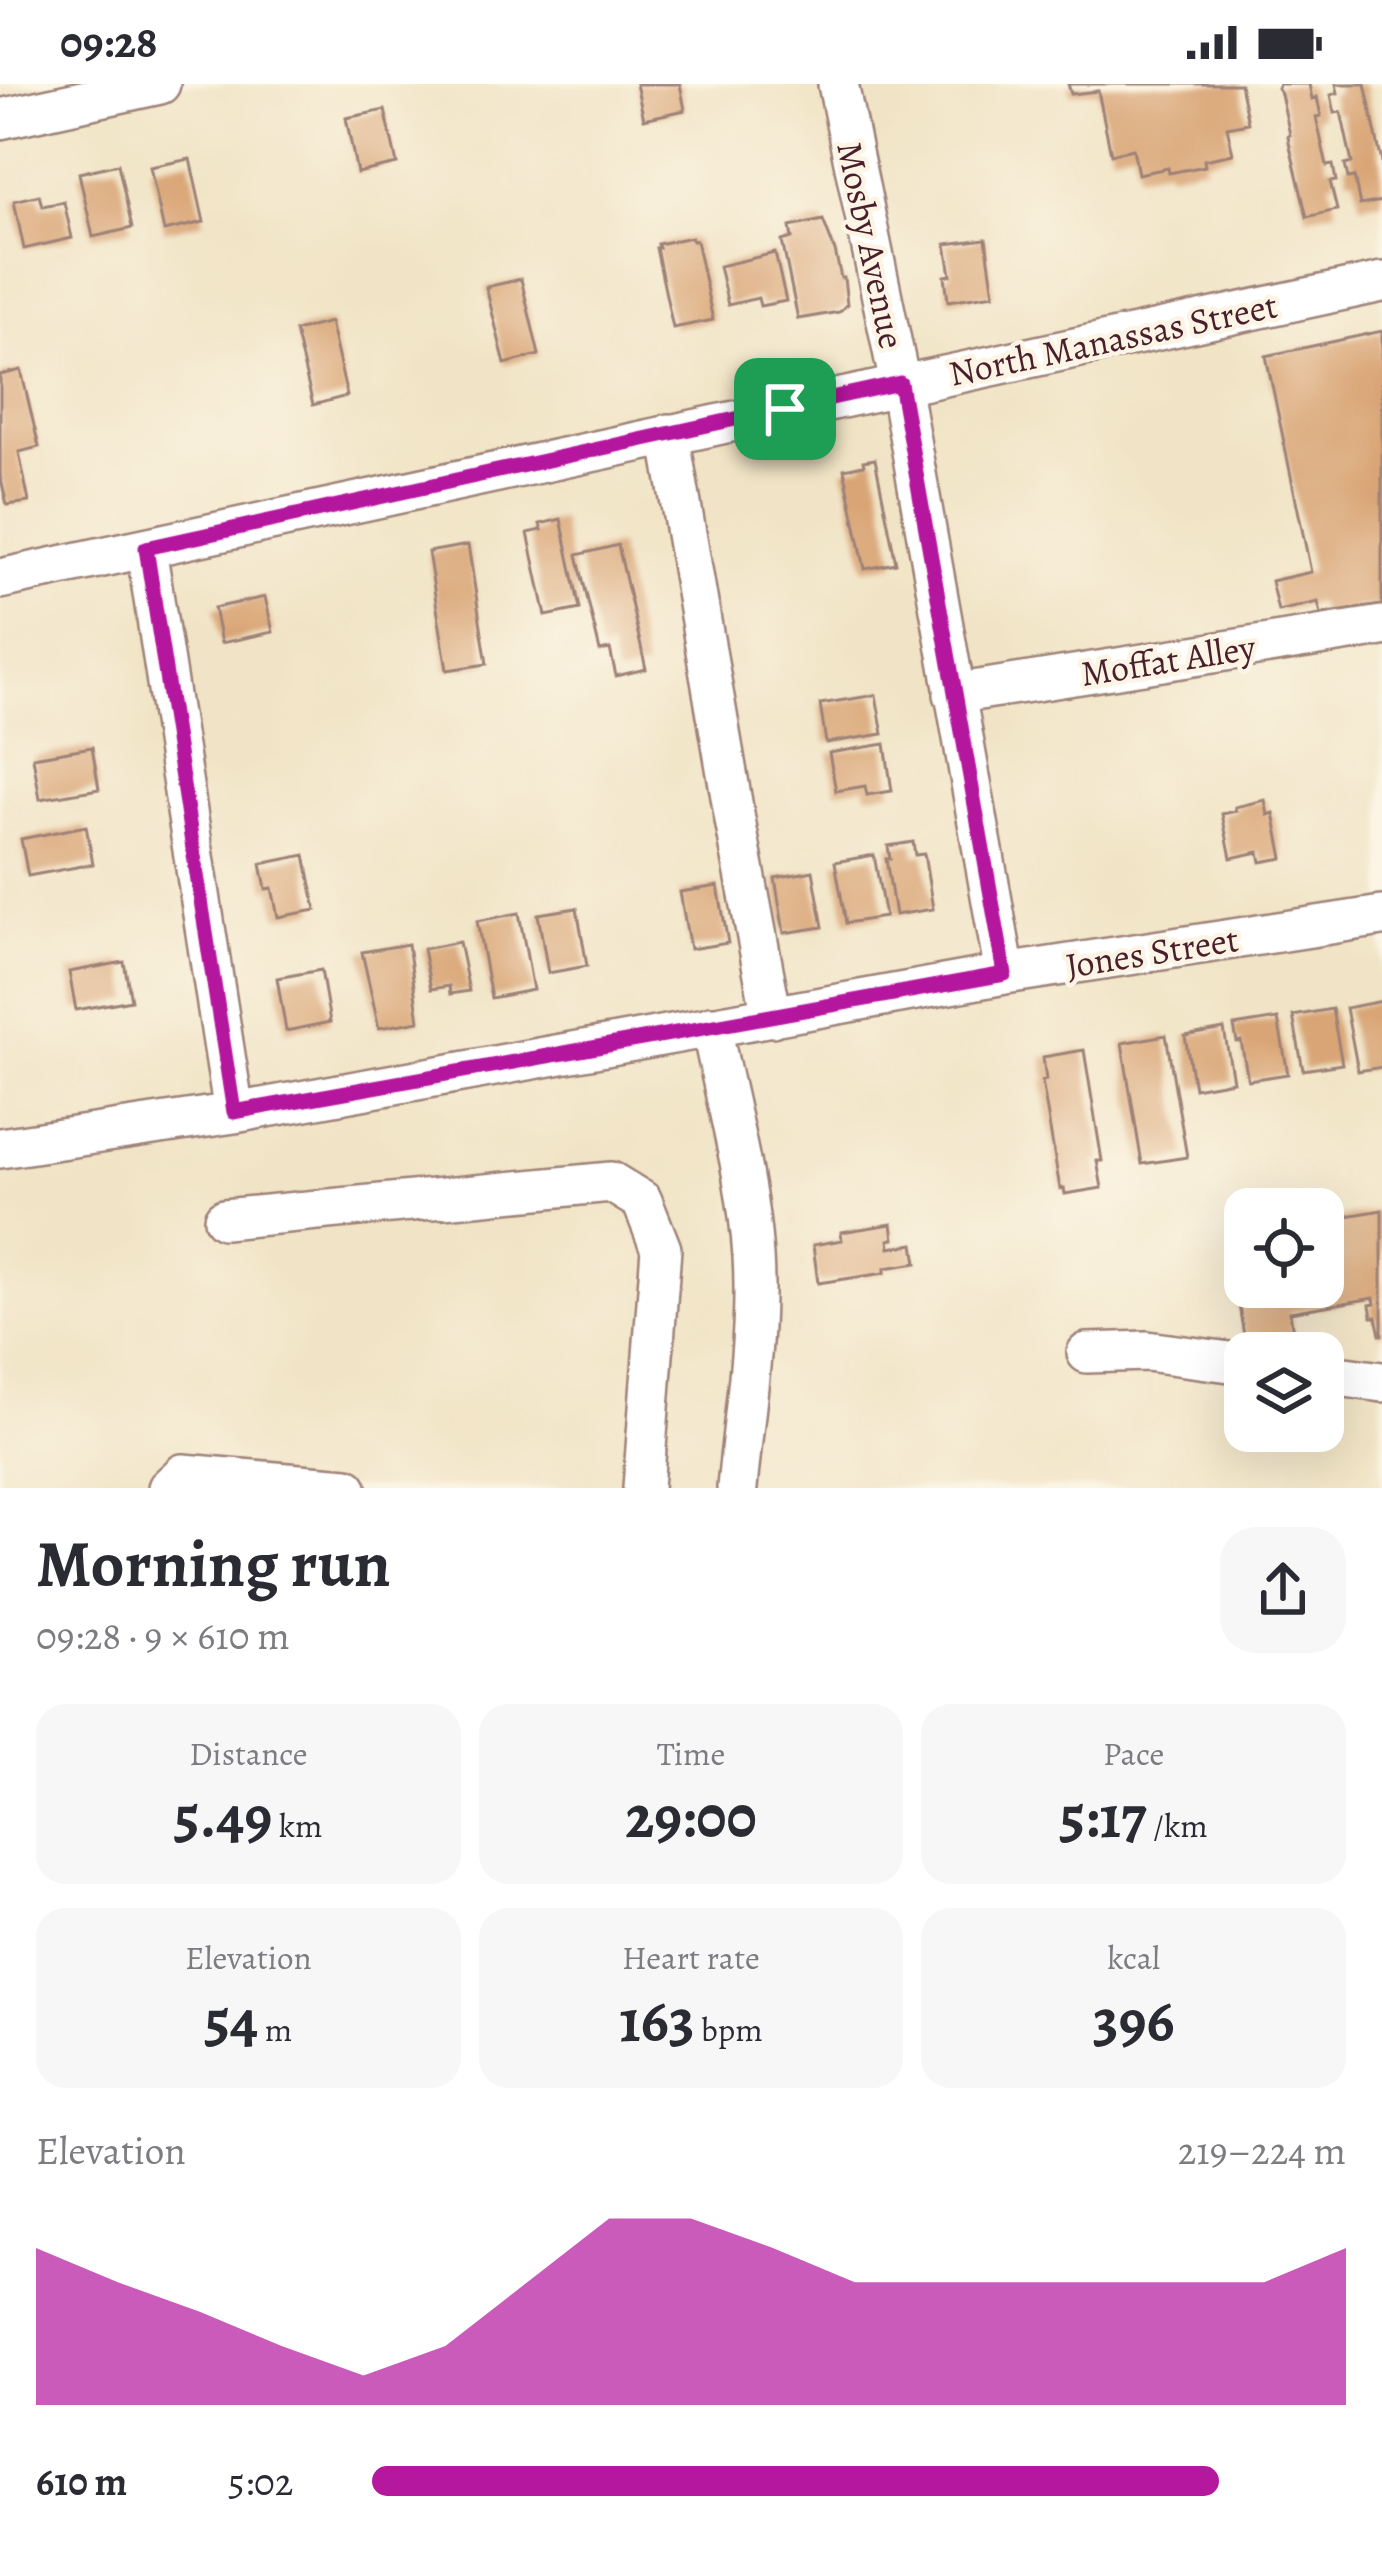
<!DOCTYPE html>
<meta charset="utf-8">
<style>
:root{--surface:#fff;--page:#f7f7f7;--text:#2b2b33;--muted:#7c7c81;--accent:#b5179e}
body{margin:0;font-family:Alegreya,serif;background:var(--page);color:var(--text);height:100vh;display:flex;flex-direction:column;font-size:45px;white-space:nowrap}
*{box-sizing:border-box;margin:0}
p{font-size:39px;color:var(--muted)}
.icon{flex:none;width:66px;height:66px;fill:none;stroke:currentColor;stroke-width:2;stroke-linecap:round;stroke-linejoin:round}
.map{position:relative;height:1404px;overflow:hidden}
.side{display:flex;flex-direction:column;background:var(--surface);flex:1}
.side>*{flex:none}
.buttons{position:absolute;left:1224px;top:1104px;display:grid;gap:24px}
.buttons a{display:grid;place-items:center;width:120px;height:120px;border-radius:24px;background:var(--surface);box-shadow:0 12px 48px #0002;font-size:60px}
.pin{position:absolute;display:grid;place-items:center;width:102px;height:102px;color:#fff;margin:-51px;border-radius:24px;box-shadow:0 6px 18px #0006}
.round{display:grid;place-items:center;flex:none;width:126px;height:126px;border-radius:36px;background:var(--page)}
.head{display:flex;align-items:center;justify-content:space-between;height:204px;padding:0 36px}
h1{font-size:66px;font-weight:700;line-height:90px}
.metrics{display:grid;grid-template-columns:repeat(3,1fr);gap:18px;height:204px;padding:12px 36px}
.metrics div{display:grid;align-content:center;border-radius:30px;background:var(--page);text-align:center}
.metrics b{font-size:60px;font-weight:700}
.metrics small{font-size:33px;font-weight:400}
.metrics p{font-size:33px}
.chart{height:336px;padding:24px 36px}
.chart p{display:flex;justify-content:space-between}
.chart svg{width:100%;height:216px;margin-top:12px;fill:var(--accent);opacity:.7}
ul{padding:0 36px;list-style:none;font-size:39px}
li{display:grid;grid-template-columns:192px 144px 1fr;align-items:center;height:90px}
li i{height:30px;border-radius:15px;background:var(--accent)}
.status{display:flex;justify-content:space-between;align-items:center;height:84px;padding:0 60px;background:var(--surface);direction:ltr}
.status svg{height:33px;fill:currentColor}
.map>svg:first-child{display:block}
.building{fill:#d9a576}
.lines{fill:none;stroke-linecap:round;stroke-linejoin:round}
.minor-casing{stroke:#9e8278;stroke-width:44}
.minor{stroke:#fff;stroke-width:39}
.route-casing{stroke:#fff;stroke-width:24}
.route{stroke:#b5179e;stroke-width:15}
.labels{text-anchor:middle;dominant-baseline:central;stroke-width:9;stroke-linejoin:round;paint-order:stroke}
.street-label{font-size:36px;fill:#4a1f2b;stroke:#fcf5e5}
</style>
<div class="status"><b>09:28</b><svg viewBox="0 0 49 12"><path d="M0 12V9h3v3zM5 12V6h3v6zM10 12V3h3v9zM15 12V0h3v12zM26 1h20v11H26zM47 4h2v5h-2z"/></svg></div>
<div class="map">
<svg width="1382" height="1404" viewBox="0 0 1382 1404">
<rect width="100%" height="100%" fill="#fcf5e5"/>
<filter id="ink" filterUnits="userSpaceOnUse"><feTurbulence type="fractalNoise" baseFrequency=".00833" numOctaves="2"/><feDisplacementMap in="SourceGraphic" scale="24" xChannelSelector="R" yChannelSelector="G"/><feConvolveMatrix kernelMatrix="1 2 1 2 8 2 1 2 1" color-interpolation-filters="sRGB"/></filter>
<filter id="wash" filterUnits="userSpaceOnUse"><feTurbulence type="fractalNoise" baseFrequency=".004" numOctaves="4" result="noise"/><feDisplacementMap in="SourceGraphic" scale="48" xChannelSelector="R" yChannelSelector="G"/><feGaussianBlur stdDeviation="2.7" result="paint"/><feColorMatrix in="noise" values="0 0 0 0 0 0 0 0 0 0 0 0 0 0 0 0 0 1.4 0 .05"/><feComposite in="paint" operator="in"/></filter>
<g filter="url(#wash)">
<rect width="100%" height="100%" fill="#f1e4c6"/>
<g id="blocks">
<path class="building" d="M 636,0 L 680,0 L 685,26 L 644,35 Z
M 1068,0 L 1240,0 L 1248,39 L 1227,43 L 1233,70 L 1204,76 L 1205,82 L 1169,89 L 1168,84 L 1138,90 L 1133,65 L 1111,70 L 1098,7 L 1071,10 Z
M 1279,0 L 1309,0 L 1312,15 L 1317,13 L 1321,32 L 1316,33 L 1327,82 L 1333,81 L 1336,97 L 1330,98 L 1337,126 L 1307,133 L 1289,58 L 1288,52 L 1290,51 L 1281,10 L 1277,4 Z
M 1336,0 L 1365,0 L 1382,79 L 1382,117 L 1360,121 L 1354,93 L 1348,94 L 1345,81 L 1352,79 L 1341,28 L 1335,29 L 1331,11 L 1338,9 Z
M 385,26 L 397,80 L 357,89 L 346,34 Z
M 190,75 L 204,138 L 164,147 L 150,83 Z
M 118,80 L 132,144 L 93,153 L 79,89 Z
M 39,111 L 42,122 L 64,118 L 72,154 L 24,165 L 14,117 Z
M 823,136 L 835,167 L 841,194 L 844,194 L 847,220 L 839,228 L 798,235 L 782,157 L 792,154 L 790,143 Z
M 691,153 L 692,157 L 696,156 L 713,236 L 673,244 L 656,164 L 659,164 L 658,160 Z
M 986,155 L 994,210 L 948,217 L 945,192 L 951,191 L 946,160 Z
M 775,169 L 786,217 L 760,222 L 758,214 L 728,221 L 719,182 Z
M 521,195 L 539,271 L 505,280 L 486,203 Z
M 330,238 L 347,312 L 313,321 L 295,247 Z
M 1382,247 L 1382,521 L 1321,530 L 1318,518 L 1278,527 L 1271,497 L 1311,488 L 1266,272 Z
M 21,286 L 39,363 L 19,368 L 29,418 L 7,421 L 0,391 L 0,291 Z
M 875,375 L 896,479 L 865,485 L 844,385 L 864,381 L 863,377 Z
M 561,435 L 580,525 L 546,532 L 528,449 L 542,446 L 540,440 Z
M 468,461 L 487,580 L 447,586 L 428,468 Z
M 618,461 L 646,585 L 616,592 L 610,565 L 600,567 L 577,471 Z
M 265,513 L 273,548 L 221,559 L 214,524 Z
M 876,611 L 883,650 L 826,659 L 820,620 Z
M 885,660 L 892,707 L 867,711 L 865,702 L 836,707 L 829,669 Z
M 92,663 L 99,705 L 40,715 L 33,673 Z
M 1265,716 L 1268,731 L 1274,729 L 1283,774 L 1261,778 L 1259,768 L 1231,774 L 1222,730 L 1236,727 L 1235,723 Z
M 86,742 L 93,780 L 28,792 L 21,755 Z
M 913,758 L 915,771 L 924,770 L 933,825 L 895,831 L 886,775 L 890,775 L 888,762 Z
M 305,771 L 316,826 L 278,833 L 272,804 L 266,805 L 261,780 Z
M 874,771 L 885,833 L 846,839 L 835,778 Z
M 813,787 L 823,843 L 784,849 L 775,794 Z
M 718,802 L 728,859 L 690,865 L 680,808 Z
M 577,824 L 587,882 L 548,889 L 538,830 Z
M 519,829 L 533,906 L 491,914 L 477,837 Z
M 459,858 L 469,907 L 450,910 L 449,902 L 431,905 L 423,865 Z
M 408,860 L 419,937 L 379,944 L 362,868 Z
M 124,878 L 131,916 L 76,926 L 69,888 Z
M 321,886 L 330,938 L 286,947 L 277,894 Z
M 1382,917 L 1382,983 L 1358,987 L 1346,924 Z
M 1332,925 L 1342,980 L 1303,986 L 1293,932 Z
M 1278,935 L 1288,990 L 1248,996 L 1241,957 L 1237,958 L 1234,942 Z
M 1224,945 L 1233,997 L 1194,1004 L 1185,952 Z
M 1166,951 L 1187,1073 L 1142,1080 L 1122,959 Z
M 1084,966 L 1102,1077 L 1097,1077 L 1102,1104 L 1065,1110 L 1064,1104 L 1060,1105 L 1042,997 L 1046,996 L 1043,973 Z
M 1382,1126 L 1382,1251 L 1380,1251 L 1376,1233 L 1372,1233 L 1370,1221 L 1375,1220 L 1374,1214 L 1290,1228 L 1295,1262 L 1247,1269 L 1230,1168 L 1245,1165 L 1245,1203 L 1323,1203 L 1323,1136 Z
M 892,1140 L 894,1155 L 889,1156 L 890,1164 L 914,1160 L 917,1179 L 885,1184 L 885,1189 L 818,1199 L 813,1161 L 842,1156 L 841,1148 Z"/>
</g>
</g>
<g filter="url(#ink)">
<use href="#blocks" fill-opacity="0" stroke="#9e8278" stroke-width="3"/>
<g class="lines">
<g class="minor-casing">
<path id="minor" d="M 838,0 L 900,300 L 1005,890
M 0,35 L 160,0
M 669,350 L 735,736 L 772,933
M 146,464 L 234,1029
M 0,495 L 1382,198
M 954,610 L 1382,542
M 711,942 C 726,1018 748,1095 753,1172 C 758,1249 744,1328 737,1404
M 0,1064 L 234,1029 L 1005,890 L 1382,832
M 224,1135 L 611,1098 L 642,1117 L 661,1165 L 643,1404
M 1087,1269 L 1147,1267 L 1245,1280
M 1323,1290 L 1382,1298
M 168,1404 L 183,1390 L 347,1404"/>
</g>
<use href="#minor" class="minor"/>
</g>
</g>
<g class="lines" filter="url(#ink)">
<g class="route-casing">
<path id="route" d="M 900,299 L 1005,890 L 234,1028 L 146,464 Z"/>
</g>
<use href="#route" class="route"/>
</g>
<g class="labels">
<g class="street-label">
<text transform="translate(871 161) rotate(78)">Mosby Avenue</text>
<text transform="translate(1113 255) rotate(-12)">North Manassas Street</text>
<text transform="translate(1168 576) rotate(-9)">Moffat Alley</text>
<text transform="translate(1152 868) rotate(-9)">Jones Street</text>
</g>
</g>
</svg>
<div class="buttons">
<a><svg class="icon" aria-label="locate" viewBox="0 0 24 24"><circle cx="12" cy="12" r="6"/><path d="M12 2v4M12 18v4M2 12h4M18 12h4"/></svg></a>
<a><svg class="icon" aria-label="layers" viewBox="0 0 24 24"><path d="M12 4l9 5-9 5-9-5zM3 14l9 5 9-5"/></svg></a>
</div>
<div class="pin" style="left:785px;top:325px;background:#1e9e55"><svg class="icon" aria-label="arrive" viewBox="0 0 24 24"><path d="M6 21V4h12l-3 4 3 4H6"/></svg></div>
</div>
<section class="side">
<div class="head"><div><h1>Morning run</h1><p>09:28 · 9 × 610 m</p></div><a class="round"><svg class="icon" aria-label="share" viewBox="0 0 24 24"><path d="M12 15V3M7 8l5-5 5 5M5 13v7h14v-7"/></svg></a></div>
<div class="metrics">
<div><p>Distance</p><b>5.49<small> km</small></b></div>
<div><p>Time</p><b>29:00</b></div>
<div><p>Pace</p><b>5:17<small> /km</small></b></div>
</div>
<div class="metrics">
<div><p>Elevation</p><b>54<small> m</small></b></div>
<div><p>Heart rate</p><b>163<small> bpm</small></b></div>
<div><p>kcal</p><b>396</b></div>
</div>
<div class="chart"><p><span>Elevation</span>219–224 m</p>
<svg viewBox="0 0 160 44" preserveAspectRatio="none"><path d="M0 44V12L10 19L20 25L30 32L40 38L50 32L60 19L70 6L80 6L90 12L100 19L110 19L120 19L130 19L140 19L150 19L160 12V44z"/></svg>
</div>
<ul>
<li><b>610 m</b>5:02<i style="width:87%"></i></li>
</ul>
</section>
